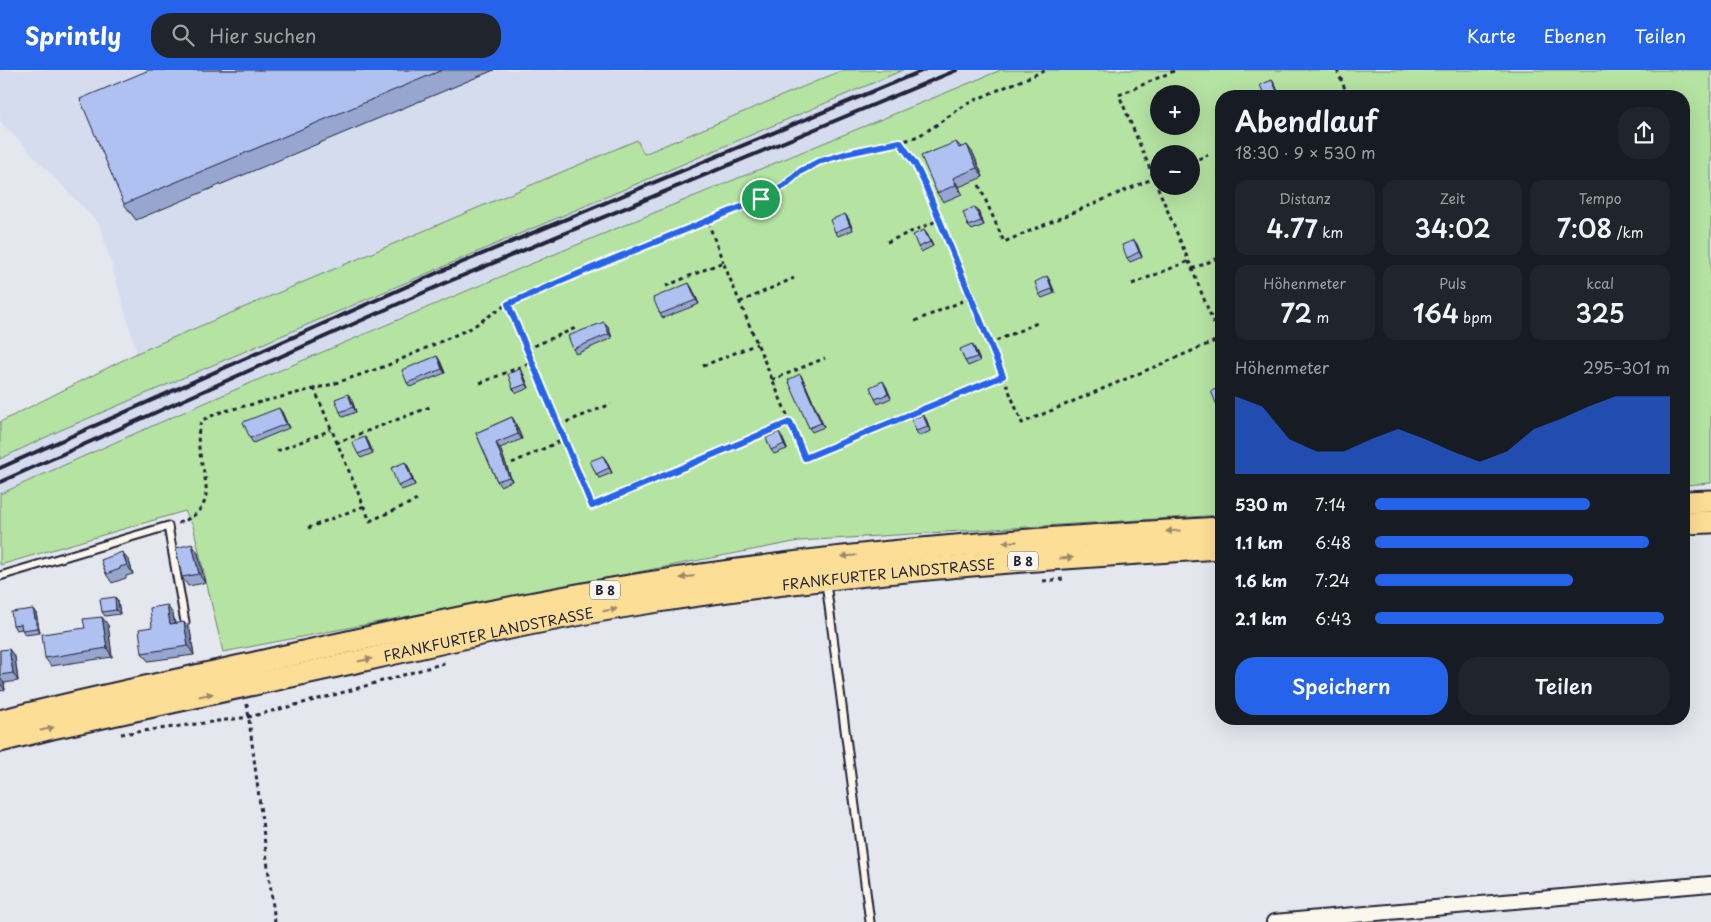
<!DOCTYPE html>
<html lang="de">
<meta charset="utf-8">
<style>
:root{--surface:#171b24;--page:#20242c;--text:#f1f3f6;--muted:#9ea1a6;--accent:#2563eb}
body{margin:0;font-family:"Playpen Sans",sans-serif;background:var(--page);color:var(--text);height:100vh;display:flex;flex-direction:column;font-size:19px;white-space:nowrap}
*{box-sizing:border-box;margin:0}
p{font-size:16px;color:var(--muted)}
.icon{flex:none;width:28px;height:28px;fill:none;stroke:currentColor;stroke-width:2;stroke-linecap:round;stroke-linejoin:round}
.map{position:relative;flex:1;overflow:hidden}
.side{position:absolute;left:1215px;top:20px;width:475px;height:635px;display:flex;flex-direction:column;background:var(--surface);border-radius:20px;box-shadow:0 5px 20px #0002}
.side>*{flex:none}
.controls{position:absolute;left:1150px;top:15px;display:grid;gap:10px}
.controls a{display:grid;place-items:center;width:50px;height:50px;border-radius:50%;background:var(--surface);box-shadow:0 5px 20px #0002;font-size:25px}
.pin{position:absolute;display:grid;place-items:center;width:42px;height:42px;color:#fff;margin:-21px;border:2px solid #fff;border-radius:50%;box-shadow:0 1px 5px #0007}
.round{display:grid;place-items:center;flex:none;width:52px;height:52px;border-radius:20px;background:var(--page)}
.overview{display:flex;align-items:center;justify-content:space-between;height:85px;padding:0 20px}
h1{font-size:28px;font-weight:600;line-height:38px}
.stats{display:grid;grid-template-columns:repeat(3,1fr);gap:8px;height:85px;padding:5px 20px}
.stats div{display:grid;align-content:center;border-radius:12px;background:var(--page);text-align:center}
.stats b{font-size:25px;font-weight:600}
.stats small{font-size:14px;font-weight:400}
.stats p{font-size:14px}
.chart{height:140px;padding:10px 20px}
.chart p{display:flex;justify-content:space-between}
.chart svg{width:100%;height:90px;margin-top:5px;fill:var(--accent);opacity:.7}
.button{display:flex;gap:10px;margin-top:auto;padding:10px 20px}
.button a{flex:1;height:58px;border-radius:20px;background:var(--accent);color:#fff;font-size:20px;font-weight:600;line-height:58px;text-align:center}
.button a+a{background:var(--page);color:var(--text)}
ul{padding:0 20px;list-style:none;font-size:16px}
li{display:grid;grid-template-columns:80px 60px 1fr;align-items:center;height:38px}
li i{height:12px;border-radius:6px;background:var(--accent)}
header{display:flex;align-items:center;gap:30px;box-sizing:border-box;height:70px;padding:0 25px;background:var(--accent);color:#fff}
header strong{font-size:24px}
nav{display:flex;gap:28px;margin-inline-start:auto;font-size:18px}
.search{width:350px;height:45px;background:var(--page);display:flex;align-items:center;gap:12px;box-sizing:border-box;padding:0 18px;border-radius:20px;color:var(--muted);font-size:19px}
.map>svg:first-child{display:block}
.built{fill:#d4dcee}
.green{fill:#b4e3a2;stroke:#6b826e;fill-rule:evenodd}
.lines{fill:none;stroke-linecap:round;stroke-linejoin:round}
.lane-casing{stroke:#22223b;stroke-width:11}
.street-casing{stroke:#22223b;stroke-width:18}
.primary-casing{stroke:#22223b;stroke-width:25}
.path{stroke:#22223b;stroke-width:3;stroke-dasharray:4 4;stroke-linecap:butt}
.lane{stroke:#fbf7ec;stroke-width:7}
.street{stroke:#fbf7ec;stroke-width:14}
.primary{stroke:#fdde96;stroke-width:21}
.rail{stroke:#22223b;stroke-width:4}
.wall{fill:#96a6ce;stroke:#22223b}
.shaded-wall{fill:#7a87a8;stroke:#22223b}
.building{fill:#aec1f0;stroke:#22223b}
.oneway{fill:#9a896d}
.route-casing{stroke:#fff;stroke-width:10}
.route{stroke:#2563eb;stroke-width:6}
.labels{text-anchor:middle;dominant-baseline:central;stroke-width:4;stroke-linejoin:round;paint-order:stroke}
.shield{fill:#fbf7ec;stroke:#636270;stroke-width:1}
.shield-label{font-size:12px;font-weight:bold;fill:#22223b}
.street-label{font-size:14px;fill:#22223b;stroke:#fbf7ec}
</style>
<header>
<strong>Sprintly</strong>
<div class="search"><svg class="icon" aria-label="search" viewBox="0 0 24 24"><circle cx="10" cy="10" r="6"/><path d="M15 15l6 6"/></svg>Hier suchen</div>
<nav><a>Karte</a><a>Ebenen</a><a>Teilen</a></nav>
</header>
<div class="map">
<svg width="1711" height="852" viewBox="0 0 1711 852">
<rect width="100%" height="100%" fill="#e4e7ed"/>
<filter id="ink" filterUnits="userSpaceOnUse"><feTurbulence type="fractalNoise" baseFrequency=".02" numOctaves="2"/><feDisplacementMap in="SourceGraphic" scale="10" xChannelSelector="R" yChannelSelector="G"/><feConvolveMatrix kernelMatrix="1 2 1 2 8 2 1 2 1" color-interpolation-filters="sRGB"/></filter>
<g filter="url(#ink)">
<path class="built" d="M 0,0 L 843,0 L 644,84 L 637,70 L 137,283 L 100,155 L 0,51 Z
M 903,0 L 1001,0 L 449,227 L 132,364 L 0,424 L 0,389 L 61,360 Z"/>
<path class="green" d="M 843,0 L 903,0 L 61,360 L 0,389 L 0,352 L 137,283 L 637,70 L 644,84 Z
M 1001,0 L 1711,0 L 1711,413 L 1684,415 L 1684,26 L 1221,26 L 1221,445 L 799,471 L 223,582 L 193,456 L 185,441 L 0,495 L 0,424 C 330,274 666,138 1001,0 ZM 1159,24 L 1191,24 L 1191,56 L 1159,56 ZM 1159,84 L 1191,84 L 1191,116 L 1159,116 Z"/>
<g class="lines">
<g class="lane-casing">
<path id="lane" d="M 0,506 L 168,456 L 185,552
M 826,513 L 870,852"/>
</g>
<g class="street-casing">
<path id="street" d="M 1274,852 L 1711,814"/>
</g>
<g class="primary-casing">
<g id="primary">
<path d="M 1684,432 L 1711,431"/>
<path d="M 1684,453 L 1711,452"/>
<path d="M 0,651 C 84,629 170,612 255,593 C 413,557 571,522 731,501 C 894,478 1058,467 1221,458"/>
<path id="s1" d="M 0,671 L 52,658 C 155,636 258,613 360,591 C 457,569 554,547 652,532 C 841,503 1031,489 1221,478"/>
</g>
</g>
<path class="path" d="M 1337,0 L 1348,26
M 1174,1 L 1119,25 L 1192,199 L 1220,269
M 900,72 L 915,93 L 924,112 L 1003,306
M 1191,92 L 1208,85
M 979,115 L 1004,172 L 1159,106
M 708,152 L 723,192
M 887,172 L 939,150
M 1192,199 L 1221,187
M 1132,214 L 1189,191
M 666,216 L 723,192 L 790,352
M 740,232 L 794,208
M 507,234 L 592,436 L 790,352 L 805,388 L 1003,306 L 1022,353 L 1220,269 L 1221,273
M 915,251 L 970,228
M 989,274 L 1037,253
M 527,279 L 578,257
M 703,296 L 757,274
M 772,310 L 825,288
M 480,313 L 533,292
M 314,318 L 370,451 L 417,430
M 559,355 L 611,334
M 336,373 L 430,337
M 277,381 L 331,360
M 512,393 L 565,369
M 178,453 C 235,435 185,385 202,350 L 221,342 L 333,314 L 386,296 L 471,258 L 507,234 L 606,192 L 761,129 C 769,125 777,121 784,116 C 796,107 803,98 818,92 C 850,80 887,79 918,66 C 936,57 951,43 969,33 C 994,21 1021,11 1046,0
M 308,458 L 364,436
M 1043,511 L 1064,509
M 247,634 L 275,852
M 121,664 L 249,647 L 334,625 L 448,592"/>
<use href="#lane" class="lane"/>
<use href="#street" class="street"/>
<use href="#primary" class="primary"/>
<path class="rail" d="M 0,398 L 439,202 L 924,0
M 0,412 L 445,213 L 957,0"/>
</g>
<path class="wall" d="M 149,0 L 494,0 L 136,150 L 124,134 Z
M 956,72 L 961,77 L 973,83 L 983,107 L 959,117 L 962,124 L 943,132 L 937,123 Z
M 975,137 L 978,141 L 984,155 L 972,160 L 968,156 Z
M 848,148 L 853,160 L 838,166 L 835,162 Z
M 927,164 L 933,176 L 921,182 L 918,177 Z
M 1137,174 L 1142,187 L 1130,192 L 1127,188 Z
M 1047,206 L 1050,211 L 1055,223 L 1042,228 L 1039,224 Z
M 692,218 L 699,234 L 663,248 L 660,244 Z
M 604,252 L 608,256 L 612,268 L 576,284 L 573,279 Z
M 972,274 L 975,279 L 980,291 L 968,296 L 965,291 Z
M 437,286 L 440,291 L 445,303 L 410,317 L 407,313 Z
M 523,303 L 529,318 L 517,323 L 513,319 Z
M 800,304 L 803,309 L 824,357 L 812,362 L 809,358 Z
M 886,316 L 891,328 L 878,334 L 875,329 Z
M 1221,317 L 1221,337 L 1219,338 L 1216,333 Z
M 348,324 L 351,328 L 356,342 L 343,347 L 340,342 Z
M 282,342 L 289,358 L 253,373 L 250,368 Z
M 923,345 L 926,349 L 931,361 L 919,366 L 916,361 Z
M 512,347 L 515,352 L 522,369 L 500,378 L 512,411 L 500,416 L 497,411 L 476,363 Z
M 782,367 L 787,379 L 774,384 L 771,380 Z
M 368,371 L 373,383 L 361,388 L 358,384 Z
M 606,390 L 612,403 L 599,408 L 596,404 Z
M 408,396 L 415,415 L 402,420 L 398,416 Z
M 198,483 L 205,513 L 188,516 L 182,507 Z
M 129,491 L 133,504 L 126,506 L 126,508 L 112,513 L 106,504 Z
M 115,527 L 118,531 L 120,544 L 105,546 L 102,542 Z
M 36,543 L 40,563 L 25,565 L 22,559 L 16,560 L 13,555 Z
M 173,544 L 175,553 L 190,560 L 194,585 L 148,591 L 142,583 L 152,557 Z
M 108,555 L 112,587 L 51,596 L 45,588 L 85,558 Z
M 0,580 L 15,587 L 18,611 L 4,613 L 5,620 L 0,621 Z"/>
<path class="shaded-wall" d="M 1272,10 L 1275,14 L 1280,26 L 1279,26 Z
M 967,75 L 973,83 L 983,107 L 977,98 Z
M 953,108 L 959,117 L 962,124 L 956,115 Z
M 975,137 L 978,141 L 984,155 L 981,151 Z
M 845,144 L 848,148 L 853,160 L 850,156 Z
M 924,160 L 927,164 L 933,176 L 930,172 Z
M 1134,170 L 1137,174 L 1142,187 L 1139,182 Z
M 1047,206 L 1050,211 L 1055,223 L 1052,219 Z
M 689,213 L 692,218 L 699,234 L 696,230 Z
M 604,252 L 608,256 L 612,268 L 609,264 Z
M 972,274 L 975,279 L 980,291 L 977,287 Z
M 437,286 L 440,291 L 445,303 L 442,299 Z
M 520,299 L 523,303 L 529,318 L 526,314 Z
M 800,304 L 803,309 L 824,357 L 821,353 Z
M 883,311 L 886,316 L 891,328 L 888,324 Z
M 348,324 L 351,328 L 356,342 L 353,337 Z
M 279,338 L 282,342 L 289,358 L 286,354 Z
M 923,345 L 926,349 L 931,361 L 928,357 Z
M 512,347 L 515,352 L 522,369 L 518,364 Z
M 779,362 L 782,367 L 787,379 L 784,374 Z
M 365,367 L 368,371 L 373,383 L 370,379 Z
M 496,373 L 500,378 L 512,411 L 509,407 Z
M 603,386 L 606,390 L 612,403 L 609,398 Z
M 405,392 L 408,396 L 415,415 L 412,410 Z
M 192,474 L 198,483 L 205,513 L 199,504 Z
M 122,482 L 129,491 L 133,504 L 127,495 Z
M 115,527 L 118,531 L 120,544 L 116,540 Z
M 167,535 L 173,544 L 176,563 L 170,554 Z
M 33,539 L 36,543 L 40,563 L 37,558 Z
M 102,547 L 108,555 L 112,587 L 107,578 Z
M 184,552 L 190,560 L 194,585 L 188,576 Z
M 9,579 L 15,587 L 18,611 L 13,603 Z
M 0,608 L 4,613 L 5,620 L 0,613 Z"/>
<path class="building" d="M 149,0 L 442,0 L 124,134 L 80,29 Z
M 1272,10 L 1279,26 L 1265,26 L 1260,15 Z
M 956,72 L 959,78 L 967,75 L 977,98 L 953,108 L 956,115 L 937,123 L 921,86 Z
M 975,137 L 981,151 L 968,156 L 963,142 Z
M 845,144 L 850,156 L 835,162 L 830,150 Z
M 924,160 L 930,172 L 918,177 L 913,165 Z
M 1134,170 L 1139,182 L 1127,188 L 1122,175 Z
M 1047,206 L 1052,219 L 1039,224 L 1035,212 Z
M 689,213 L 696,230 L 660,244 L 653,228 Z
M 604,252 L 609,264 L 573,279 L 568,266 Z
M 972,274 L 977,287 L 965,291 L 960,279 Z
M 437,286 L 442,299 L 407,313 L 402,300 Z
M 520,299 L 526,314 L 513,319 L 508,304 Z
M 800,304 L 821,353 L 809,358 L 788,310 Z
M 883,311 L 888,324 L 875,329 L 870,317 Z
M 1221,317 L 1221,331 L 1216,333 L 1211,321 Z
M 348,324 L 353,337 L 340,342 L 335,329 Z
M 279,338 L 286,354 L 250,368 L 243,352 Z
M 923,345 L 928,357 L 916,361 L 911,349 Z
M 512,347 L 518,364 L 496,373 L 509,407 L 497,411 L 476,363 Z
M 779,362 L 784,374 L 771,380 L 766,368 Z
M 365,367 L 370,379 L 358,384 L 352,372 Z
M 603,386 L 609,398 L 596,404 L 590,391 Z
M 405,392 L 412,410 L 398,416 L 391,398 Z
M 192,474 L 199,504 L 182,507 L 176,478 Z
M 122,482 L 127,495 L 120,497 L 120,499 L 106,504 L 101,490 Z
M 115,527 L 116,540 L 102,542 L 100,529 Z
M 167,535 L 170,554 L 184,552 L 188,576 L 142,583 L 139,559 L 152,557 L 150,538 Z
M 33,539 L 37,558 L 22,560 L 21,554 L 13,555 L 11,542 Z
M 102,547 L 107,578 L 45,588 L 42,564 L 85,558 L 83,549 Z
M 9,579 L 13,603 L 0,605 L 0,580 Z"/>
<defs><path id="oneway-solid" d="M-6-.8H1V-3.2L6.5 0L1 3.2V.8H-6Z" transform="scale(1.25)"/></defs>
<g class="oneway">
<use href="#oneway-solid" transform="translate(1173 461) rotate(177)"/>
<use href="#oneway-solid" transform="translate(1010 472) rotate(176)"/>
<use href="#oneway-solid" transform="translate(849 486) rotate(174)"/>
<use href="#oneway-solid" transform="translate(1066 488) rotate(-4)"/>
<use href="#oneway-solid" transform="translate(687 507) rotate(172)"/>
<use href="#oneway-solid" transform="translate(610 540) rotate(-10)"/>
<use href="#oneway-solid" transform="translate(365 590) rotate(-12)"/>
<use href="#oneway-solid" transform="translate(206 625) rotate(-12)"/>
<use href="#oneway-solid" transform="translate(47 659) rotate(-14)"/>
</g>
</g>
<g class="lines" filter="url(#ink)">
<g class="route-casing">
<path id="route" d="M 900,72 L 915,94 L 924,112 L 1003,306 L 805,388 L 790,352 L 592,436 L 508,234 L 606,192 L 761,129 L 784,116 L 801,101 L 818,92 L 848,83 Z"/>
</g>
<use href="#route" class="route"/>
</g>
<g class="labels">
<g class="shield">
<rect x="1008" y="481.5" width="30" height="19" rx="4"/>
<rect x="590" y="510.5" width="30" height="19" rx="4"/>
</g>
<g class="shield-label">
<text x="1023" y="491">B 8</text>
<text x="605" y="520">B 8</text>
</g>
<g class="street-label">
<text stroke="none"><textPath href="#s1" startOffset="905">FRANKFURTER LANDSTRASSE</textPath></text>
<text stroke="none"><textPath href="#s1" startOffset="500">FRANKFURTER LANDSTRASSE</textPath></text>
</g>
</g>
</svg>
<div class="controls">
<a>+</a>
<a>−</a>
</div>
<div class="pin" style="left:761px;top:129px;background:#1e9e55"><svg class="icon" aria-label="arrive" viewBox="0 0 24 24"><path d="M6 21V4h12l-3 4 3 4H6"/></svg></div>
<section class="side">
<div class="overview"><div><h1>Abendlauf</h1><p>18:30 · 9 × 530 m</p></div><a class="round"><svg class="icon" aria-label="share" viewBox="0 0 24 24"><path d="M12 15V3M7 8l5-5 5 5M5 13v7h14v-7"/></svg></a></div>
<div class="stats">
<div><p>Distanz</p><b>4.77<small> km</small></b></div>
<div><p>Zeit</p><b>34:02</b></div>
<div><p>Tempo</p><b>7:08<small> /km</small></b></div>
</div>
<div class="stats">
<div><p>Höhenmeter</p><b>72<small> m</small></b></div>
<div><p>Puls</p><b>164<small> bpm</small></b></div>
<div><p>kcal</p><b>325</b></div>
</div>
<div class="chart"><p><span>Höhenmeter</span>295–301 m</p>
<svg viewBox="0 0 160 44" preserveAspectRatio="none"><path d="M0 44V6L10 11L20 27L30 33L40 33L50 27L60 22L70 27L80 33L90 38L100 33L110 22L120 17L130 11L140 6L150 6L160 6V44z"/></svg>
</div>
<ul>
<li><b>530 m</b>7:14<i style="width:73%"></i></li>
<li><b>1.1 km</b>6:48<i style="width:93%"></i></li>
<li><b>1.6 km</b>7:24<i style="width:67%"></i></li>
<li><b>2.1 km</b>6:43<i style="width:98%"></i></li>
</ul>
<div class="button"><a>Speichern</a><a>Teilen</a></div>
</section>
</div>
